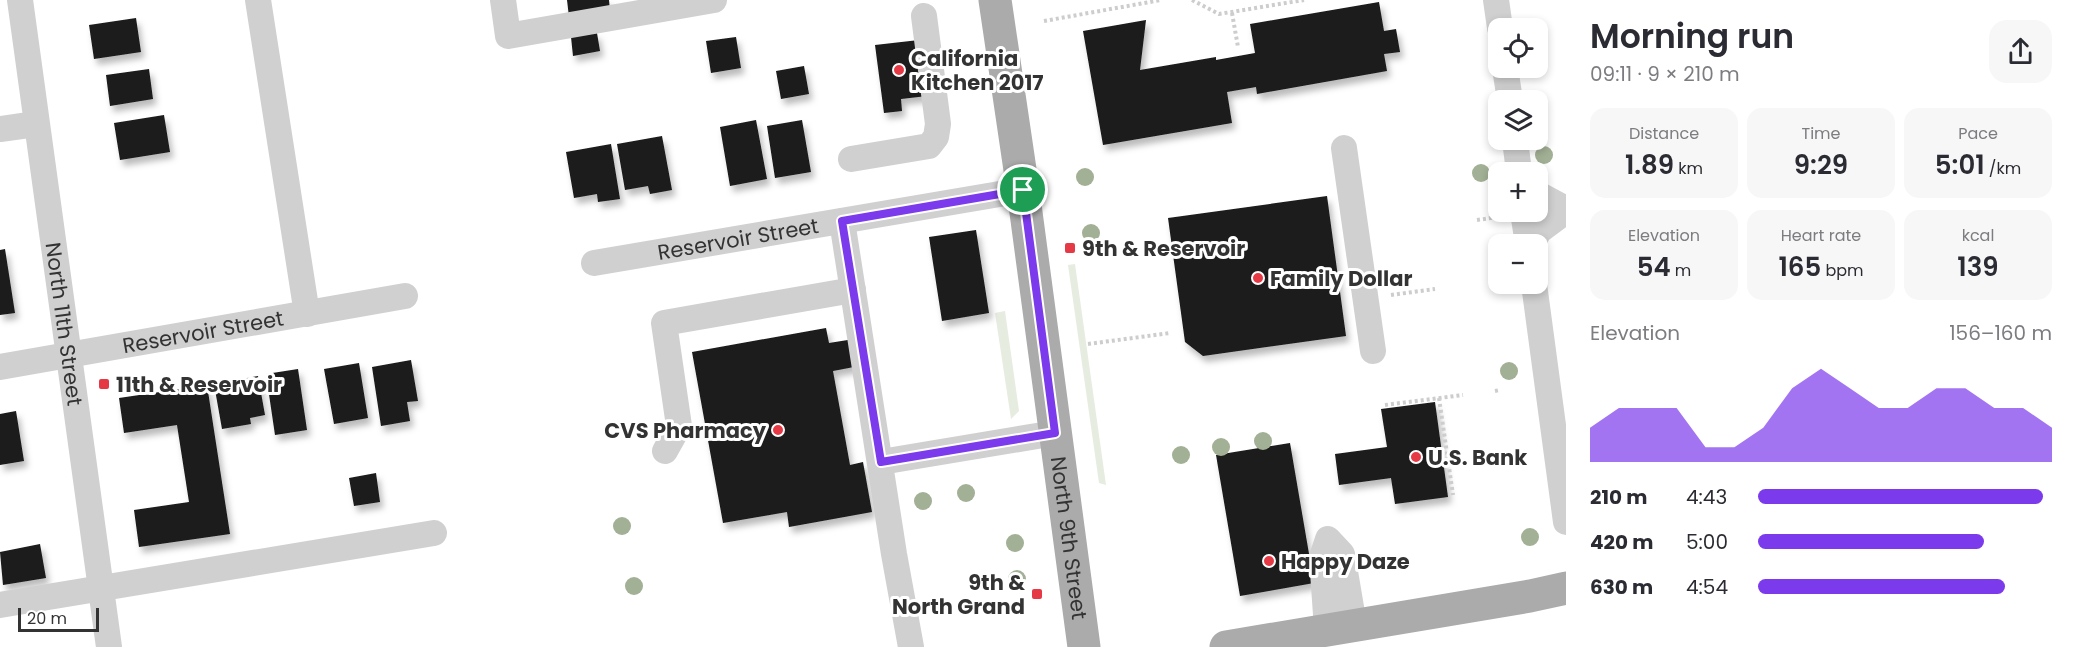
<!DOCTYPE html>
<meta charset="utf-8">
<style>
:root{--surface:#fff;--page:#f7f7f7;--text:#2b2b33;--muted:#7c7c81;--accent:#7c3aed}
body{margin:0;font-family:Poppins,sans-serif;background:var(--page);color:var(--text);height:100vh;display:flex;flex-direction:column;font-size:22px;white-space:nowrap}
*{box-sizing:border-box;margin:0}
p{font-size:20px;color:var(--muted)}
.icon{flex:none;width:33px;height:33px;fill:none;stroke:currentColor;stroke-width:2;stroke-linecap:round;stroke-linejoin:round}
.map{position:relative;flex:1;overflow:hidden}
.panel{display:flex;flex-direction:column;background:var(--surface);width:510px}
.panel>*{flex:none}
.buttons{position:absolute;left:1488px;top:18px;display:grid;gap:12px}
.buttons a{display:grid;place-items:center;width:60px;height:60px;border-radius:12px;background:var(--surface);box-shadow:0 3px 9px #0003;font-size:30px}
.scale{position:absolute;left:18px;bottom:15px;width:81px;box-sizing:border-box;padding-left:6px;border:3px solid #333;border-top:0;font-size:16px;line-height:21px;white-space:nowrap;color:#333;-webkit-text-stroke:4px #fff;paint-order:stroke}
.pin{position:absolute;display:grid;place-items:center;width:51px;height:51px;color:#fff;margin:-26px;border:3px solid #fff;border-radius:50%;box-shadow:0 2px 6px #0007}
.round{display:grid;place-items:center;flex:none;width:63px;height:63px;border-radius:18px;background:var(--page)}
.headline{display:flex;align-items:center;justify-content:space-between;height:102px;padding:0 24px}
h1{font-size:33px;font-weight:600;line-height:45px}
.stats{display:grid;grid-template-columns:repeat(3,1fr);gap:9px;height:102px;padding:6px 24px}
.stats div{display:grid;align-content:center;border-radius:15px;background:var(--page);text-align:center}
.stats b{font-size:26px;font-weight:600}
.stats small{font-size:16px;font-weight:400}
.stats p{font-size:16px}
.chart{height:168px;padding:12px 24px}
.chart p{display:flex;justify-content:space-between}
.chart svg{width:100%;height:108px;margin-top:6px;fill:var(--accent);opacity:.7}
ul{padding:0 24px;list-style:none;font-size:20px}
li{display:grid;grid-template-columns:96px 72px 1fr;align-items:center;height:45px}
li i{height:15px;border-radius:8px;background:var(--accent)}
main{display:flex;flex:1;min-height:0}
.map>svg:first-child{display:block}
.green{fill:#e6ecdf}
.building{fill:#1a1a1a;filter:url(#shadow)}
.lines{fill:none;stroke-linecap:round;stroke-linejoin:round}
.path{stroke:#cdcdcd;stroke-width:4;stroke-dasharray:3 3;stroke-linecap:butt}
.minor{stroke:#d0d0d0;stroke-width:26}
.major{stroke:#ababab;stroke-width:33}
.tree{fill:#a2b095}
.route-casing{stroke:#fff;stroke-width:12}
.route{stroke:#7c3aed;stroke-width:8}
.poi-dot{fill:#e63946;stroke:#fff;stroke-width:2}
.labels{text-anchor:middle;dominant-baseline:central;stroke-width:6;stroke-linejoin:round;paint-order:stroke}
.poi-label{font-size:21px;font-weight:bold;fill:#333;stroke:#fff;text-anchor:start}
.street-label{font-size:21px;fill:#333;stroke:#fff}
</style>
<main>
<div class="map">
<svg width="1566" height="647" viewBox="0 0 1566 647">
<defs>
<filter id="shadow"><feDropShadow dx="3.5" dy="6" stdDeviation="3" flood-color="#0004"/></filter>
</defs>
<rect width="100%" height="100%" fill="#fff"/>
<path class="green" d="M 1075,264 L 1106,485 L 1099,483 L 1068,265 Z
M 1005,311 L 1019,411 L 1011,419 L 995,313 Z"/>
<path class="building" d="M 567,0 L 609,0 L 610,11 L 569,17 Z
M 1379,2 L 1384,31 L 1396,29 L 1400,52 L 1384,54 L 1387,71 L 1257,94 L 1256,87 L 1227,92 L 1232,123 L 1103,145 L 1083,31 L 1146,20 L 1140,70 L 1216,57 L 1216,60 L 1255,53 L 1250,24 Z
M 136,18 L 141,52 L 94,59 L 89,25 Z
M 597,33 L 600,51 L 573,56 L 571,37 Z
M 736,37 L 741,68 L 711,73 L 706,41 Z
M 919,40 L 927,96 L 901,99 L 902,111 L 884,113 L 875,45 Z
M 804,66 L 809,94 L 781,99 L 776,71 Z
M 149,69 L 153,99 L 110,106 L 106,75 Z
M 164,115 L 170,152 L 120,160 L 114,123 Z
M 756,120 L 767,179 L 730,186 L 720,127 Z
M 802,120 L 811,172 L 775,178 L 767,126 Z
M 662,136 L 672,190 L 650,194 L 648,186 L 625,190 L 617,144 Z
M 611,144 L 620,199 L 598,202 L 597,194 L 574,198 L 566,152 Z
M 1327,196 L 1346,336 L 1203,356 L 1185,342 L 1168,218 Z
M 976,230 L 989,313 L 942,321 L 929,237 Z
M 5,249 L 15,313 L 0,315 L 0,250 Z
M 826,328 L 829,343 L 854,339 L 859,366 L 833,371 L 850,465 L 863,462 L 872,512 L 789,527 L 787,512 L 723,523 L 692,352 Z
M 411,360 L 418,401 L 407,402 L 410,421 L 381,426 L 372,367 Z
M 359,363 L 368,418 L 334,424 L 324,369 Z
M 298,369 L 307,430 L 275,435 L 266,374 Z
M 258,376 L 265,415 L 250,418 L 251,424 L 222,429 L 214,384 Z
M 207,385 L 230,534 L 139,547 L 134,510 L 189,502 L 177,425 L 124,433 L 119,398 Z
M 1435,402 L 1448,497 L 1395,504 L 1391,478 L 1339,485 L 1335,454 L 1387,447 L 1381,409 Z
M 16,411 L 24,461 L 0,465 L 0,414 Z
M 1290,443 L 1314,583 L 1240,596 L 1216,455 Z
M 376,473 L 380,502 L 354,506 L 349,478 Z
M 40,544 L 46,578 L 3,585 L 0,552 Z"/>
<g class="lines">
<path class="path" d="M 1192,0 L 1219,14 L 1304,0
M 1232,13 L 1238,47
M 1044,21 L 1161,0
M 1477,220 L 1498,217
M 1391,295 L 1435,289
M 1088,344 L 1170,333
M 1495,391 L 1500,390
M 1439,398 L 1453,495
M 1385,405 L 1463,395"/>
<g class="minor">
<path id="s1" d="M 20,0 L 109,647"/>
<path d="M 258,0 L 307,314"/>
<path d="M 503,0 L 508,36 L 714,0"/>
<path d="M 1496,0 L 1500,28"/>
<path d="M 1505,68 L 1510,100"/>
<path d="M 0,129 L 36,124"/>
<path d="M 1515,140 L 1519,172"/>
<path d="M 1344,148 L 1373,351"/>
<path d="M 851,159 L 929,146 L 936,137 L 938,124 L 924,16"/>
<path d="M 1538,194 L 1566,209"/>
<path d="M 1523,212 L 1528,244"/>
<path d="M 842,221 L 894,554 L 911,647"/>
<path d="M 1532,244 L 1539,231 L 1566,211"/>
<path id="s2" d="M 594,263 L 1023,190"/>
<path d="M 1534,284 L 1566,522"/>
<path id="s3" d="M 0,367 L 405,296"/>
<path d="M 665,451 L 679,426 L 664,323 L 853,290"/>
<path d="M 881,462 L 1055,433"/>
<path d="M 0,605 L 434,533"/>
<path d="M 1327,629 L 1322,557 L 1328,539 L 1342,554 L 1354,625"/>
</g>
<g class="major">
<path id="s4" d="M 995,0 L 1023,190 L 1084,647"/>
<path d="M 1226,647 L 1530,596 L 1566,588"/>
</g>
</g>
<g class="tree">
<circle cx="1544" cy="155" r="9"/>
<circle cx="1481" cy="173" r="9"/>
<circle cx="1085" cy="177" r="9"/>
<circle cx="1091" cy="233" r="9"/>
<circle cx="1509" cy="371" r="9"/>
<circle cx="1263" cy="441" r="9"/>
<circle cx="1221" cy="447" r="9"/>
<circle cx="1181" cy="455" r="9"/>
<circle cx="966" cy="493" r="9"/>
<circle cx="923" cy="501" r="9"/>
<circle cx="622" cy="526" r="9"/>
<circle cx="1530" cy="537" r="9"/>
<circle cx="1015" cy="543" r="9"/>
<circle cx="1017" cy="579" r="9"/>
<circle cx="634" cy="586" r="9"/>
</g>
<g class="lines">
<g class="route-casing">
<path id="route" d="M 1023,190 L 1055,433 L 881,462 L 842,221 Z"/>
</g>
<use href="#route" class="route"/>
</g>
<g class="poi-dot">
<circle cx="899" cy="70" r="6"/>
<rect x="1064" y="242" width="12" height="12" rx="3"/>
<circle cx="1258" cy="278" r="6"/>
<rect x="98" y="378" width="12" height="12" rx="3"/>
<circle cx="778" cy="430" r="6"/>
<circle cx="1416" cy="457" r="6"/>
<circle cx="1269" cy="561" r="6"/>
<rect x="1031" y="588" width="12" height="12" rx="3"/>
</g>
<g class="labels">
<g class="poi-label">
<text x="911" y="58">California<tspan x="911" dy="24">Kitchen 2017</tspan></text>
<text x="1082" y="248">9th &amp; Reservoir</text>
<text x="1270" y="278">Family Dollar</text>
<text x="116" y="384">11th &amp; Reservoir</text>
<text x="766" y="430" text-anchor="end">CVS Pharmacy</text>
<text x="1428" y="457">U.S. Bank</text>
<text x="1281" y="561">Happy Daze</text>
<text x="1025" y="582" text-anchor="end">9th &amp;<tspan x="1025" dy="24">North Grand</tspan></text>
</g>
<g class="street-label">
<text stroke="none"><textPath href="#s2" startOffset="146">Reservoir Street</textPath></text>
<text stroke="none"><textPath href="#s1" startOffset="327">North 11th Street</textPath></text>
<text stroke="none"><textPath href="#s3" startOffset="206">Reservoir Street</textPath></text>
<text stroke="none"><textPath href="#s4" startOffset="543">North 9th Street</textPath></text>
</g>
</g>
</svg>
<div class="buttons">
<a><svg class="icon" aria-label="locate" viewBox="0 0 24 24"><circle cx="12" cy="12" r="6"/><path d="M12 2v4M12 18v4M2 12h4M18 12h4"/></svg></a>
<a><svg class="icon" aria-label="layers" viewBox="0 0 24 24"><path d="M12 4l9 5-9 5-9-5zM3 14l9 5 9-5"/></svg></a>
<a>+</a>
<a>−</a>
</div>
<div class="scale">20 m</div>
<div class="pin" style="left:1023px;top:190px;background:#1e9e55"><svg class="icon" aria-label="arrive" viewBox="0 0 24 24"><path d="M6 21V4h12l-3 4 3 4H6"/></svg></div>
</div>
<section class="panel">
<div class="headline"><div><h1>Morning run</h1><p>09:11 · 9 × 210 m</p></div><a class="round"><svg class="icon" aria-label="share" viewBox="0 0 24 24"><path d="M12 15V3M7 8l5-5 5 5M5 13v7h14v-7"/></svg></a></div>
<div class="stats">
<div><p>Distance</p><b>1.89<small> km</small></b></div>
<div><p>Time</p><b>9:29</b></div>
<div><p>Pace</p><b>5:01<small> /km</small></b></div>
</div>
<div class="stats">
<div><p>Elevation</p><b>54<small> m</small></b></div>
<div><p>Heart rate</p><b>165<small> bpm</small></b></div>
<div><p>kcal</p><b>139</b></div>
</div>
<div class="chart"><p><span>Elevation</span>156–160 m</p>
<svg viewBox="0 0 160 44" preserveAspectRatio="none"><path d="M0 44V30L10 22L20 22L30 22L40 38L50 38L60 30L70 14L80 6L90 14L100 22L110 22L120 14L130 14L140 22L150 22L160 30V44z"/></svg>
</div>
<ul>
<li><b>210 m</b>4:43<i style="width:97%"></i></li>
<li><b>420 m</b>5:00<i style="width:77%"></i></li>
<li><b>630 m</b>4:54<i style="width:84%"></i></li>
</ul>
</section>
</main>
